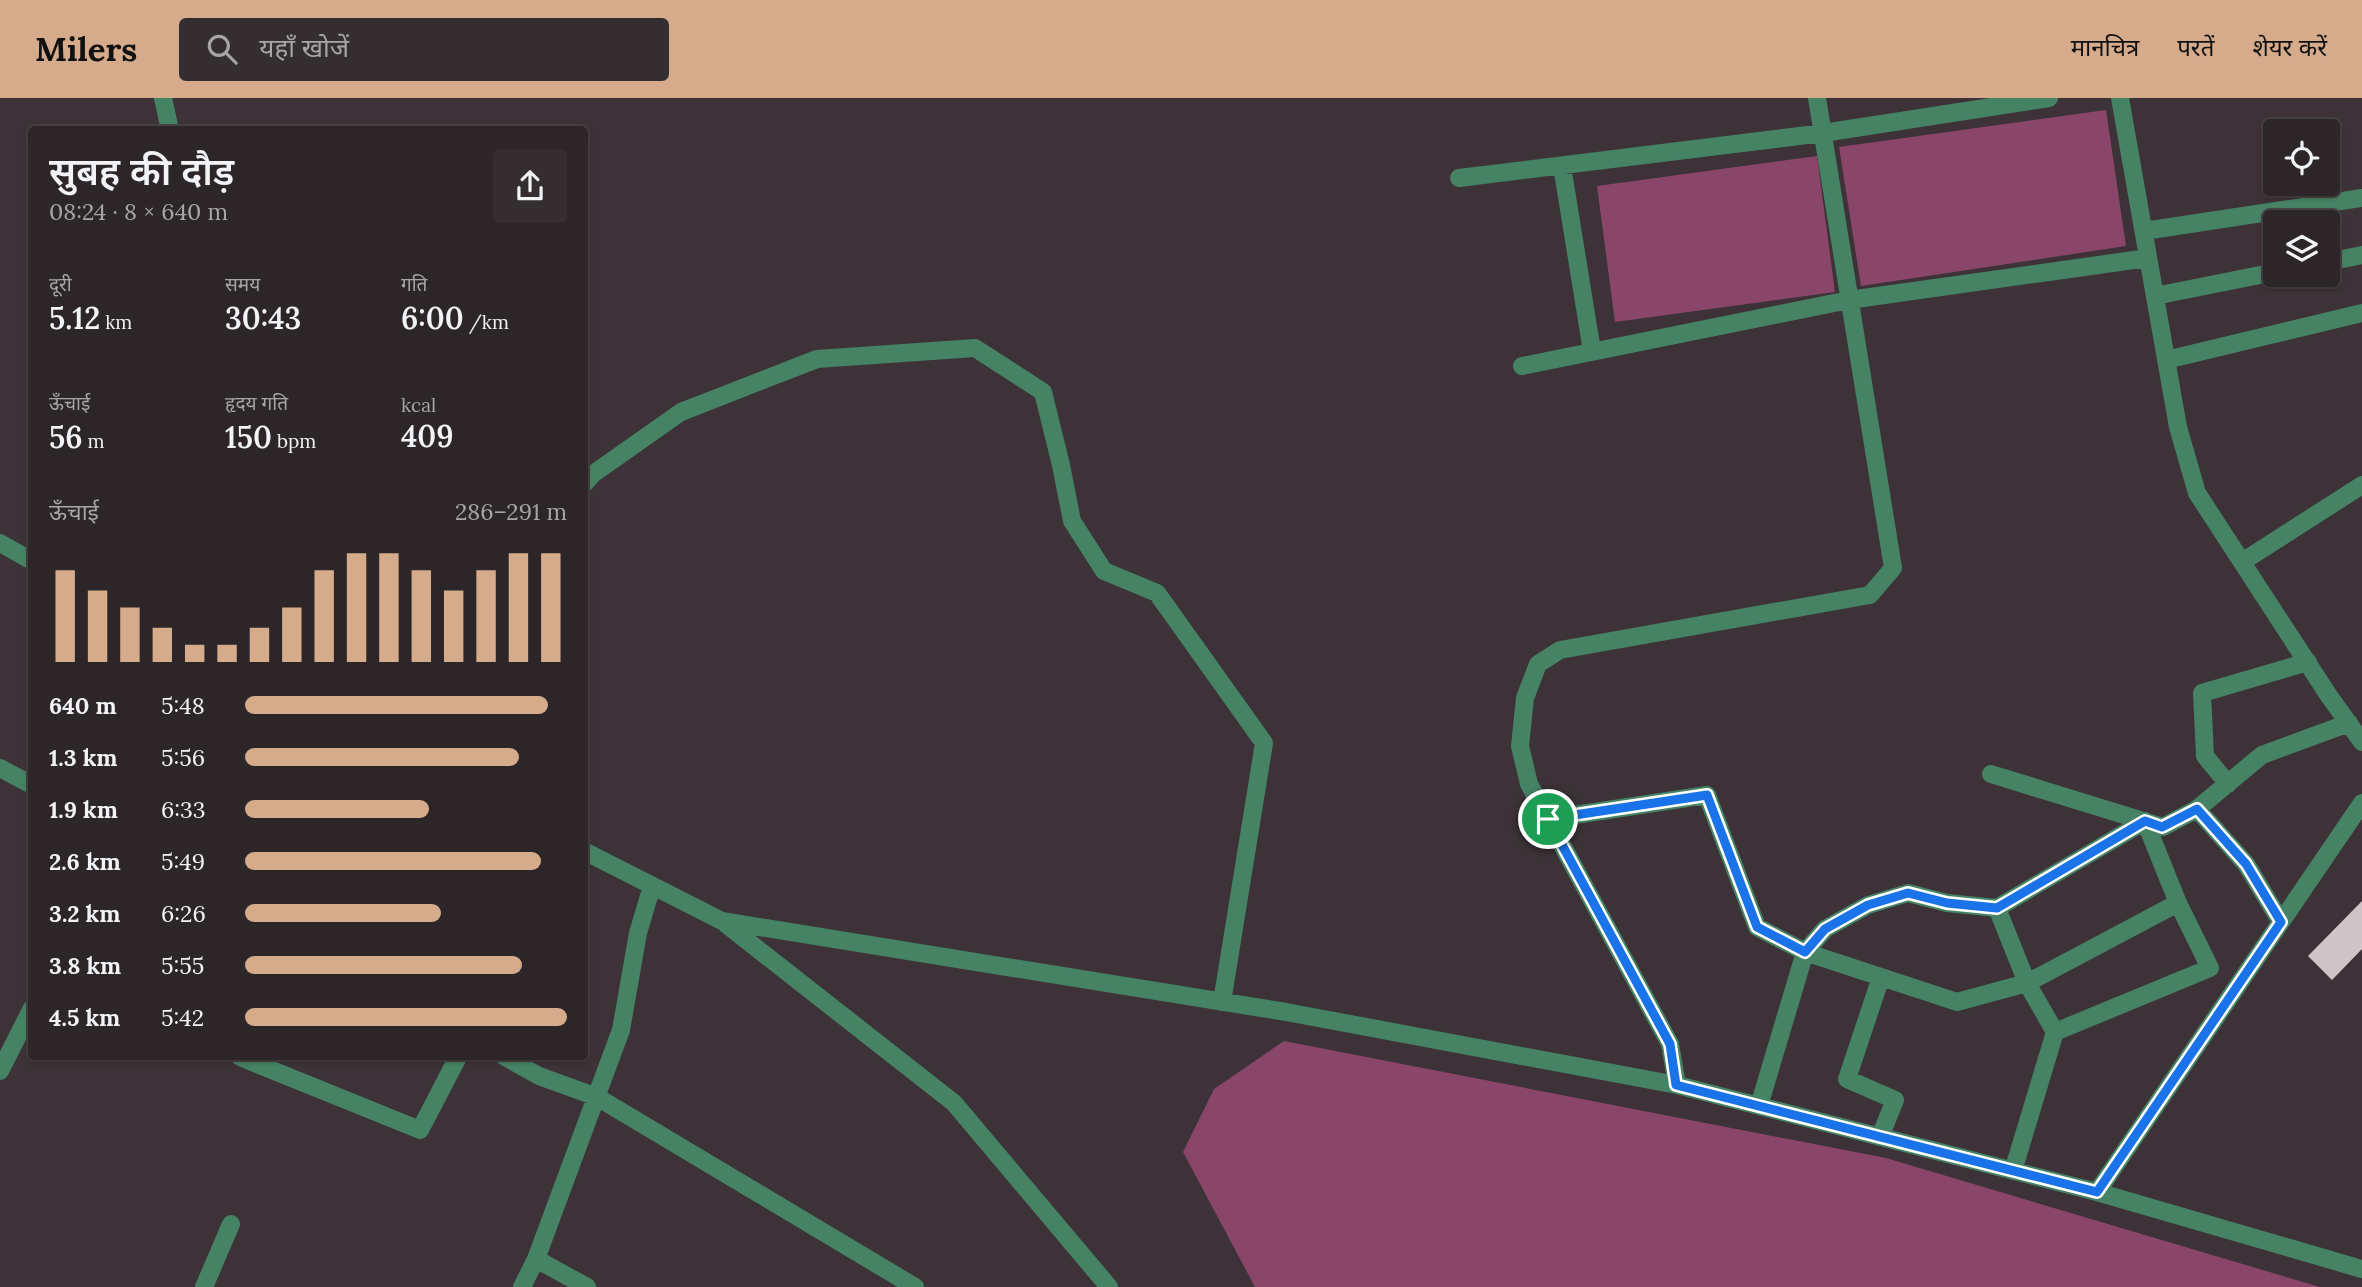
<!DOCTYPE html>
<html lang="hi">
<meta charset="utf-8">
<style>
:root{--surface:#2d2629;--page:#352e31;--text:#f1f3f6;--muted:#a7a5a8;--line:#484346;--accent:#d6ab8b}
body{margin:0;font-family:Lora,"Noto Sans Devanagari",serif;background:var(--page);color:var(--text);height:100vh;display:flex;flex-direction:column;font-size:26px;white-space:nowrap}
*{box-sizing:border-box;margin:0}
p{font-size:23px;color:var(--muted)}
.icon{flex:none;width:38px;height:38px;fill:none;stroke:currentColor;stroke-width:2;stroke-linecap:round;stroke-linejoin:round}
.map{position:relative;flex:1;overflow:hidden}
.panel{position:absolute;left:28px;top:28px;width:560px;height:934px;display:flex;flex-direction:column;background:var(--surface);border-radius:7px;box-shadow:0 2px 5px #0004,0 0 0 2px var(--line)}
.panel>*{flex:none}
.controls{position:absolute;left:2263px;top:21px;display:grid;gap:14px}
.controls a{display:grid;place-items:center;width:77px;height:77px;border-radius:7px;background:var(--surface);box-shadow:0 2px 5px #0004,0 0 0 2px var(--line);font-size:35px}
.pin{position:absolute;display:grid;place-items:center;width:60px;height:60px;color:#fff;margin:-30px;border:4px solid #fff;border-radius:50%;box-shadow:0 2px 7px #0007}
.round{display:grid;place-items:center;flex:none;width:74px;height:74px;border-radius:7px;background:var(--page)}
.headline{display:flex;align-items:center;justify-content:space-between;height:119px;padding:0 21px}
h1{font-size:38px;font-weight:600;line-height:52px}
.stats{display:grid;grid-template-columns:repeat(3,1fr);gap:10px;height:119px;padding:7px 21px}
.stats div{display:grid;align-content:center}
.stats b{font-size:30px;font-weight:600}
.stats small{font-size:19px;font-weight:400}
.stats p{font-size:19px}
.chart{height:196px;padding:14px 21px}
.chart p{display:flex;justify-content:space-between}
.chart svg{width:100%;height:126px;margin-top:7px;stroke:var(--accent);stroke-width:6}
ul{padding:0 21px;list-style:none;font-size:23px}
li{display:grid;grid-template-columns:112px 84px 1fr;align-items:center;height:52px}
li i{height:18px;border-radius:9px;background:var(--accent)}
header{display:flex;align-items:center;gap:42px;box-sizing:border-box;height:98px;padding:0 35px;background:var(--accent);color:#111}
header strong{font-size:33px}
nav{display:flex;gap:38px;margin-inline-start:auto;font-size:24px}
.search{width:490px;height:63px;background:var(--page);display:flex;align-items:center;gap:18px;box-sizing:border-box;padding:0 24px;border-radius:7px;color:var(--muted);font-size:26px}
.map>svg:first-child{display:block}
.green{fill:#8a4669}
.building{fill:#d0c4c9}
.lines{fill:none;stroke-linecap:round;stroke-linejoin:round}
.minor{stroke:#468264;stroke-width:18}
.route-casing{stroke:#fff;stroke-width:14}
.route{stroke:#1a73e8;stroke-width:9}
</style>
<header>
<strong>Milers</strong>
<div class="search"><svg class="icon" aria-label="search" viewBox="0 0 24 24"><circle cx="10" cy="10" r="6"/><path d="M15 15l6 6"/></svg>यहाँ खोजें</div>
<nav><a>मानचित्र</a><a>परतें</a><a>शेयर करें</a></nav>
</header>
<div class="map">
<svg width="2362" height="1189" viewBox="0 0 2362 1189">
<rect width="100%" height="100%" fill="#3c3237"/>
<path class="green" d="M 2106,12 L 2126,148 L 1861,188 L 1839,49 Z
M 1817,58 L 1835,194 L 1615,224 L 1597,88 Z
M 1284,943 L 1886,1060 L 2320,1189 L 1255,1189 L 1183,1054 L 1214,991 Z"/>
<path class="building" d="M 2362,803 L 2362,851 L 2332,882 L 2308,858 Z"/>
<g class="lines">
<path class="minor" d="M 163,0 L 170,32
M 2120,0 L 2178,329 L 2197,395 L 2329,598 L 2362,644
M 1562,68 L 1592,253
M 1459,80 L 1823,35 L 2049,0
M 2144,133 L 2362,100
M 2328,164 L 2362,157
M 2155,198 L 2275,174
M 2166,262 L 2362,215
M 1522,268 L 1849,202 L 2148,160
M 584,386 L 593,376 L 681,314 L 817,261 L 975,250 L 1043,294 L 1061,367 L 1072,423 L 1104,473 L 1157,495 L 1264,645 L 1222,904
M 0,445 L 32,463
M 2242,464 L 2362,387
M 0,670 L 32,687
M 1991,676 L 2163,729 L 2197,711 L 2262,657 L 2349,625
M 2228,686 L 2205,658 L 2202,595 L 2308,564
M 2197,711 L 2246,766 L 2281,824
M 1548,721 L 1707,697 L 1757,829 L 1805,854 L 1759,1008
M 2145,723 L 2178,805 L 2027,885 L 1997,810 Z
M 584,753 L 722,823 L 954,1005 L 1109,1189
M 1997,810 L 1947,805 L 1908,795 L 1868,807 L 1825,831 L 1805,854 L 1957,904 L 2027,885 L 2055,934 L 2013,1073
M 722,823 L 1286,914 L 1677,987 L 2097,1094 L 2362,1171
M 2055,934 L 2210,870 L 2178,805
M 240,959 L 420,1032 L 458,959
M 505,959 L 539,978 L 597,999 L 915,1189
M 0,973 L 32,910
M 1677,987 L 1670,946 L 1529,686 L 1520,648 L 1525,600 L 1538,566 L 1560,552 L 1870,497 L 1893,470 L 1817,0
M 1880,1039 L 1895,1002 L 1847,981 L 1881,879
M 2097,1094 L 2362,705
M 536,1161 L 587,1189
M 204,1189 L 231,1126
M 522,1189 L 536,1161 L 621,932 L 638,835 L 652,788"/>
</g>
<g class="lines">
<g class="route-casing">
<path id="route" d="M 1707,697 L 1757,829 L 1805,854 L 1825,831 L 1868,807 L 1908,795 L 1947,805 L 1997,810 L 2145,723 L 2162,729 L 2197,711 L 2246,766 L 2281,824 L 2097,1094 L 1676,987 L 1670,946 L 1548,721 Z"/>
</g>
<use href="#route" class="route"/>
</g>
</svg>
<div class="controls">
<a><svg class="icon" aria-label="locate" viewBox="0 0 24 24"><circle cx="12" cy="12" r="6"/><path d="M12 2v4M12 18v4M2 12h4M18 12h4"/></svg></a>
<a><svg class="icon" aria-label="layers" viewBox="0 0 24 24"><path d="M12 4l9 5-9 5-9-5zM3 14l9 5 9-5"/></svg></a>
</div>
<div class="pin" style="left:1548px;top:721px;background:#1e9e55"><svg class="icon" aria-label="arrive" viewBox="0 0 24 24"><path d="M6 21V4h12l-3 4 3 4H6"/></svg></div>
<section class="panel">
<div class="headline"><div><h1>सुबह की दौड़</h1><p>08:24 · 8 × 640 m</p></div><a class="round"><svg class="icon" aria-label="share" viewBox="0 0 24 24"><path d="M12 15V3M7 8l5-5 5 5M5 13v7h14v-7"/></svg></a></div>
<div class="stats">
<div><p>दूरी</p><b>5.12<small> km</small></b></div>
<div><p>समय</p><b>30:43</b></div>
<div><p>गति</p><b>6:00<small> /km</small></b></div>
</div>
<div class="stats">
<div><p>ऊँचाई</p><b>56<small> m</small></b></div>
<div><p>हृदय गति</p><b>150<small> bpm</small></b></div>
<div><p>kcal</p><b>409</b></div>
</div>
<div class="chart"><p><span>ऊँचाई</span>286–291 m</p>
<svg viewBox="0 0 160 44" preserveAspectRatio="none"><path d="M5 44V12M15 44V19M25 44V25M35 44V32M45 44V38M55 44V38M65 44V32M75 44V25M85 44V12M95 44V6M105 44V6M115 44V12M125 44V19M135 44V12M145 44V6M155 44V6"/></svg>
</div>
<ul>
<li><b>640 m</b>5:48<i style="width:94%"></i></li>
<li><b>1.3 km</b>5:56<i style="width:85%"></i></li>
<li><b>1.9 km</b>6:33<i style="width:57%"></i></li>
<li><b>2.6 km</b>5:49<i style="width:92%"></i></li>
<li><b>3.2 km</b>6:26<i style="width:61%"></i></li>
<li><b>3.8 km</b>5:55<i style="width:86%"></i></li>
<li><b>4.5 km</b>5:42<i style="width:100%"></i></li>
</ul>
</section>
</div>
